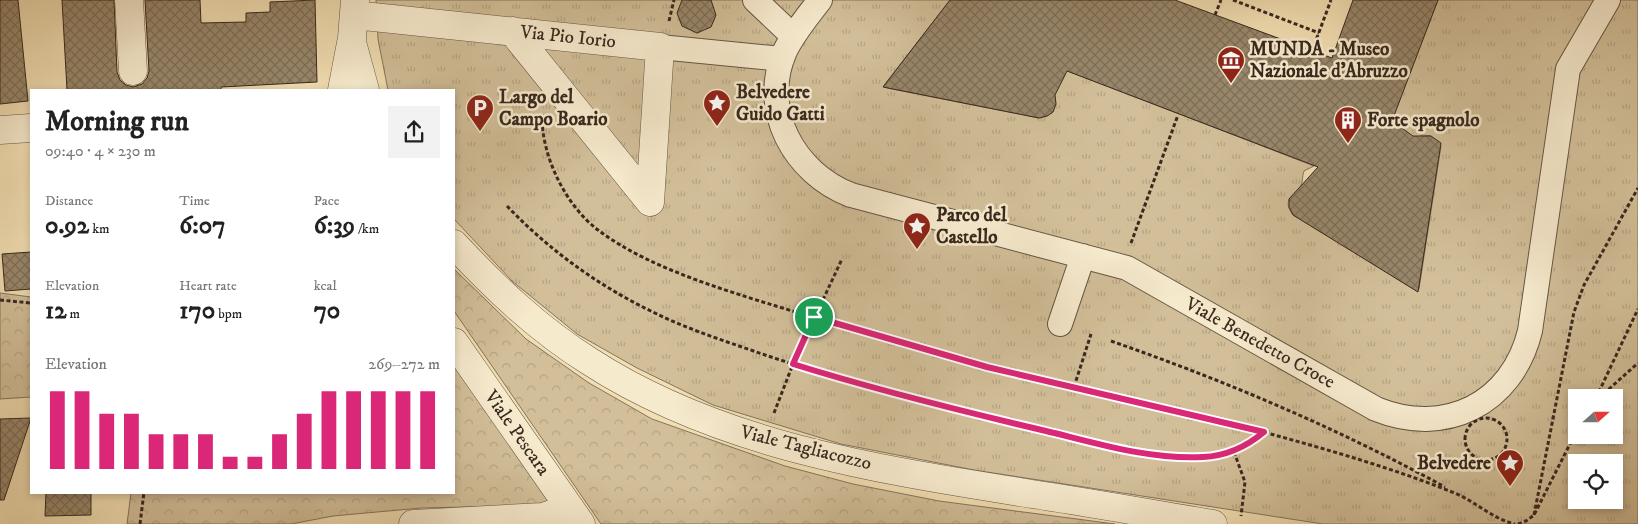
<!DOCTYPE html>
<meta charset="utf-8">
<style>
:root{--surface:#fff;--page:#f2f2f2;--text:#222;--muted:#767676;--accent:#db2777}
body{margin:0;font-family:"IM FELL DW Pica",serif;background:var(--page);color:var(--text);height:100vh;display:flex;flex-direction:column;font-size:19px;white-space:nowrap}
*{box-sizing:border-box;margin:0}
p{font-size:16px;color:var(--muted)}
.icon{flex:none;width:28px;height:28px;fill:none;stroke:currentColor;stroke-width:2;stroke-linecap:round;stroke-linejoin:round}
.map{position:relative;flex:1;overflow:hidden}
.sheet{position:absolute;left:30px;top:89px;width:425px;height:405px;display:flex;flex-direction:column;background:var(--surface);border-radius:0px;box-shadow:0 2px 8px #0003}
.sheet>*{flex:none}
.needle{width:32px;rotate:69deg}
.tools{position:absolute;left:1568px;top:389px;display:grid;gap:10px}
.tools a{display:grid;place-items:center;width:55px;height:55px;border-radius:0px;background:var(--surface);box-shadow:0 2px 8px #0003;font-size:25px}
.pin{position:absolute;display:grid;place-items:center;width:42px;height:42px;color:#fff;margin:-21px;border:2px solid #fff;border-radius:50%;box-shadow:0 1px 5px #0007}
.round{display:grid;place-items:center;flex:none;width:52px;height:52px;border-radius:0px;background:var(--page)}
.headline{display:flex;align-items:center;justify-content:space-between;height:85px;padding:0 15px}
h1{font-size:28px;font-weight:700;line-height:38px}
.stats{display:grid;grid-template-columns:repeat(3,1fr);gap:8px;height:85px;padding:5px 15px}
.stats div{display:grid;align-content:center}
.stats b{font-size:25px;font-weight:700}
.stats small{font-size:14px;font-weight:400}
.stats p{font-size:14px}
.chart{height:140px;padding:10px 15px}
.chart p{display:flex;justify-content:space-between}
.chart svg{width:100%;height:90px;margin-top:5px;stroke:var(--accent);stroke-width:6}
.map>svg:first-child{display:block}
.forest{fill:url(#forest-crowns);stroke:#85745c}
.park{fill:url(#park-tufts);stroke:#85745c;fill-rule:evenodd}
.building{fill:url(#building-cross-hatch);stroke:#38281e}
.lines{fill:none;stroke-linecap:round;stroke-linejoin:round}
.pedestrian-casing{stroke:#665643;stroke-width:26}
.minor-casing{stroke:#665643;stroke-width:29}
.path{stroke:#38281e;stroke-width:3;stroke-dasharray:4 2.5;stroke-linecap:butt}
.pedestrian{stroke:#f6eacd;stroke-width:24}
.minor{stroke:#f6eacd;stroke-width:28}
.route-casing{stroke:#fff;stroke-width:10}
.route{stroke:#db2777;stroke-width:6}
.labels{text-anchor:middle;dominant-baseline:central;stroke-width:5;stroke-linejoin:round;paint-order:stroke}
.street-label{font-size:19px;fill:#38281e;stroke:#f6eacd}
.poi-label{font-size:19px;font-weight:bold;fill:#38281e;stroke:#f6eacd;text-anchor:start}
</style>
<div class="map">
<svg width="1638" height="524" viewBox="0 0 1638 524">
<defs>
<pattern id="forest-crowns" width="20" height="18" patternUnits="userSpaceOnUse" patternTransform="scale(1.25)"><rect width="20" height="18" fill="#d2bf99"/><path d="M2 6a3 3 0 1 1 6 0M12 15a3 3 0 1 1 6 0" fill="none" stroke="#b5a483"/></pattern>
<pattern id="park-tufts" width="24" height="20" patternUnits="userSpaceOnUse" patternTransform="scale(1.25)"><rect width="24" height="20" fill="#d2bf99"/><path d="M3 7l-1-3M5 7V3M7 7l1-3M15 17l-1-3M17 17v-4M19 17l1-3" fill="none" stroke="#b5a483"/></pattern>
<pattern id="building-cross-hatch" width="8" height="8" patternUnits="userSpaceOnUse" patternTransform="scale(1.25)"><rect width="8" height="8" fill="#98876b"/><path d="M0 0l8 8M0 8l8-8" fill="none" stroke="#7d6e57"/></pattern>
</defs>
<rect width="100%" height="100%" fill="#f1deb2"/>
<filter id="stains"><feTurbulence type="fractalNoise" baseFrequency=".004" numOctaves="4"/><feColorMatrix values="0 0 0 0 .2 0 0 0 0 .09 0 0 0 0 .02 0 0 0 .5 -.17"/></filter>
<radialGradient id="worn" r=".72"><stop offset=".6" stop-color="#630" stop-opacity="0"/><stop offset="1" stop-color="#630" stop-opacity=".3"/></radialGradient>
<path class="forest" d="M 454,269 L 526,339 L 589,383 L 652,419 L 785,466 L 853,484 L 939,501 L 1115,524 L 601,524 L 454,311 Z
M 0,293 L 31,297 L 31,397 L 0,399 Z
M 454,366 L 551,505 L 421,508 L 333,516 L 291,524 L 127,524 L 131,493 L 454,492 Z"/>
<path class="park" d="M 376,0 L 950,0 L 885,84 L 887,88 L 1039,118 L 1047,116 L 1053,112 L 1051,91 L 1060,68 L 1314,166 L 1304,171 C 1302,176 1303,184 1300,187 C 1292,197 1282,200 1293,215 L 1416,290 L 1419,289 L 1441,146 L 1431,136 L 1423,135 L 1413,139 L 1406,131 L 1397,127 L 1387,132 L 1438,0 L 1638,0 L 1638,524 L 1323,524 L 974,470 L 841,444 L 713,405 L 637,368 L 577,334 L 512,281 L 454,219 L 454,90 L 388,90 L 378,39 ZM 1576,398 L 1614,398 L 1614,435 L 1576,435 ZM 1576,462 L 1614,462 L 1614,500 L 1576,500 Z"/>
<path class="building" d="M 0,0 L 18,0 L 28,101 L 0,104 Z
M 62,0 L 114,0 L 117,72 L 120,80 L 126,85 L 133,87 L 142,84 L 147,78 L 149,71 L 145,0 L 200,0 L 201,23 L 246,22 L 246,13 L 270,12 L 270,2 L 315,0 L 317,82 L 221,87 L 221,90 L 67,90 Z
M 682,0 L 711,0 L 716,15 L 711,27 L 697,33 L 682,26 L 677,13 Z
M 950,0 L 1175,0 L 1332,58 L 1353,0 L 1438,0 L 1392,121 L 1413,136 L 1431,136 L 1441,143 L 1418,292 L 1293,215 L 1289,207 L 1289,199 L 1318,167 L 1067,71 L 1055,95 L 1056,104 L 1053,112 L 1047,116 L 1039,118 L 883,87 Z
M 31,252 L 31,289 L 5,291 L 2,254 Z
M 31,418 L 4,500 L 0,500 L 0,419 Z
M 46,492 L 91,492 L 91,515 L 45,516 Z"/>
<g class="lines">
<g class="pedestrian-casing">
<path id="pedestrian" d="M 755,0 L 793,36
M 820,0 C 808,16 794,32 785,51 C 759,110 794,173 851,195 L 1127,268 L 1376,409 C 1445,437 1512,404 1530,331 L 1568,69 L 1608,0
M 660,47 L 782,59
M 1060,324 L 1083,256"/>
</g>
<g class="minor-casing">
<path id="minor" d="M 129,0 L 133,71
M 354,15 L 660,47 L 650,202
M 512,31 L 650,202
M 353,46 L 365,90
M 342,90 L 352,38 L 355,0
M 0,130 L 31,128
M 454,244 C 495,288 538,329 589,361 C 720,446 881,470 1032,494 C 1092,503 1153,514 1213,524
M 454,342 L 581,524
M 413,524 L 543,517 L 570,508"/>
</g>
<path class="path" d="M 1233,0 L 1319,33
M 1215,15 L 1221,0
M 669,21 L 674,0
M 1312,51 L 1331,0
M 542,114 C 541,155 565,205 598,230 C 652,271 738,294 802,314 C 863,332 925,351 988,367 C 1081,390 1175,408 1267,433 C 1329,450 1392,468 1452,492 C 1474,500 1492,519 1515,524
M 507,206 C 550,251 600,287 657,314 C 692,331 731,343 768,356 C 857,385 948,408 1038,429 C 1089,442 1152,462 1205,457 C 1228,455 1246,447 1264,432
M 1131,243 L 1178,115
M 0,300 L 31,303
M 1111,341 C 1226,381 1339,429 1445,487
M 1074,387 L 1091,334
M 1596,398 L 1638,309
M 1599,398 L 1638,363
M 774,413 L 793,364 L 842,259
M1465 439a21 21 0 1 1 42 0a21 21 0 1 1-42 0Z
M 1234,452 L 1245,482 L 1241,516
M 1534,515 L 1574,312 L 1584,285 L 1638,188
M 140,524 L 144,492
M 1518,524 L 1526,521 L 1534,515 L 1576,432"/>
<use href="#pedestrian" class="pedestrian"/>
<use href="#minor" class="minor"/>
</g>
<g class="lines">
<g class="route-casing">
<path id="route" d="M 814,317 L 987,367 L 1264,432 C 1246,447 1227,456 1203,457 C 1150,460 1096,443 1046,431 C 961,411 876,390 793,364 Z"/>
</g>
<use href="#route" class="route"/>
</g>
<defs>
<g id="museum-pin" transform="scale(1.4375)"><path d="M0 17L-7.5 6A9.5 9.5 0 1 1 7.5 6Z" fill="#8f2418" stroke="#f6eacd"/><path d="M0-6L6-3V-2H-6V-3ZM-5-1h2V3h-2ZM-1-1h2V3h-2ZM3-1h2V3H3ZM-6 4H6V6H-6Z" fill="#fff"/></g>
<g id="sight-pin" transform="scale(1.4375)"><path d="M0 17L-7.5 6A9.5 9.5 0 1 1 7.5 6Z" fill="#8f2418" stroke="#f6eacd"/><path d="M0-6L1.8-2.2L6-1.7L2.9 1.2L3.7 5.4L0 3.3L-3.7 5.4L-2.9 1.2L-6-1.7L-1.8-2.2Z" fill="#fff"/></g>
<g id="parking-pin" transform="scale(1.4375)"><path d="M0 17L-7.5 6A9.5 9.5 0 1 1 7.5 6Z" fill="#8f2418" stroke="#f6eacd"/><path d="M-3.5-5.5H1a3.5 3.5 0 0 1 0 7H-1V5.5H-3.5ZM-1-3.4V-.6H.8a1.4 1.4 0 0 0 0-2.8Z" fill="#fff"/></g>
<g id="building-pin" transform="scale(1.4375)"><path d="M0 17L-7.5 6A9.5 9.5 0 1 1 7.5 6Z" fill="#8f2418" stroke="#f6eacd"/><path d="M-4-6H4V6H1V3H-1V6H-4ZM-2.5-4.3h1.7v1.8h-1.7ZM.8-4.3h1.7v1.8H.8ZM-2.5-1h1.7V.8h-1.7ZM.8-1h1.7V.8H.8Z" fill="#fff"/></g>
</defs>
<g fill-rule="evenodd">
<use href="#museum-pin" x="1231" y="60"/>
<use href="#sight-pin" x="717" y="103"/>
<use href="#parking-pin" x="480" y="108"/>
<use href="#building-pin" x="1348" y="120"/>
<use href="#sight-pin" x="917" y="226"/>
<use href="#sight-pin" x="1510" y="463"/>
</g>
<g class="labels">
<g class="street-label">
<text transform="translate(568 37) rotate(6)">Via Pio Iorio</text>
<text transform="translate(1260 343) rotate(29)">Viale Benedetto Croce</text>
<text transform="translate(517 433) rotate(55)">Viale Pescara</text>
<text transform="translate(806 448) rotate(14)">Viale Tagliacozzo</text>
</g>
<g class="poi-label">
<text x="1250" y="49">MUNDA - Museo<tspan x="1250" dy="22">Nazionale d’Abruzzo</tspan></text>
<text x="736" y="92">Belvedere<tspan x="736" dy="22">Guido Gatti</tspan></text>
<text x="499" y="97">Largo del<tspan x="499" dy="22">Campo Boario</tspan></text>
<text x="1367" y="120">Forte spagnolo</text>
<text x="936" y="215">Parco del<tspan x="936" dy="22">Castello</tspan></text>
<text x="1491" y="463" text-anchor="end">Belvedere</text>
</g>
</g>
<rect width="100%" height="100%" filter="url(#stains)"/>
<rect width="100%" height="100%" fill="url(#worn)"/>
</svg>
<div class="tools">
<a><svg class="needle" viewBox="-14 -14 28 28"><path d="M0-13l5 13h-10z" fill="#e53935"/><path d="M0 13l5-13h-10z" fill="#767676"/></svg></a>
<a><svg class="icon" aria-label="locate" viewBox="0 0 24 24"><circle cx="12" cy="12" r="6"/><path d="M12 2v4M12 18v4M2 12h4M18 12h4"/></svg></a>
</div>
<div class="pin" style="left:814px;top:317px;background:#1e9e55"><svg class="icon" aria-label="arrive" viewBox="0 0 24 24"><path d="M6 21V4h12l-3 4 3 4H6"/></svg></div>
<section class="sheet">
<div class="headline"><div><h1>Morning run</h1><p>09:40 · 4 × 230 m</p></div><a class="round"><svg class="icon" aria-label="share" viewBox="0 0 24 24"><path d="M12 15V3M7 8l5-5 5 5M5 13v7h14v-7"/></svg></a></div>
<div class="stats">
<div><p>Distance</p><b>0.92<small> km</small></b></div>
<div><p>Time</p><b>6:07</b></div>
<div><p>Pace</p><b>6:39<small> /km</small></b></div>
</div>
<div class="stats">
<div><p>Elevation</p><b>12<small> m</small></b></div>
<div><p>Heart rate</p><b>170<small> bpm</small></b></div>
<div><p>kcal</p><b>70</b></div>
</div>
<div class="chart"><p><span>Elevation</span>269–272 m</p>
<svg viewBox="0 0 160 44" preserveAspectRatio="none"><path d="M5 44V6M15 44V6M25 44V17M35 44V17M45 44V27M55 44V27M65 44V27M75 44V38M85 44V38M95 44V27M105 44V17M115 44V6M125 44V6M135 44V6M145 44V6M155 44V6"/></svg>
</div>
</section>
</div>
